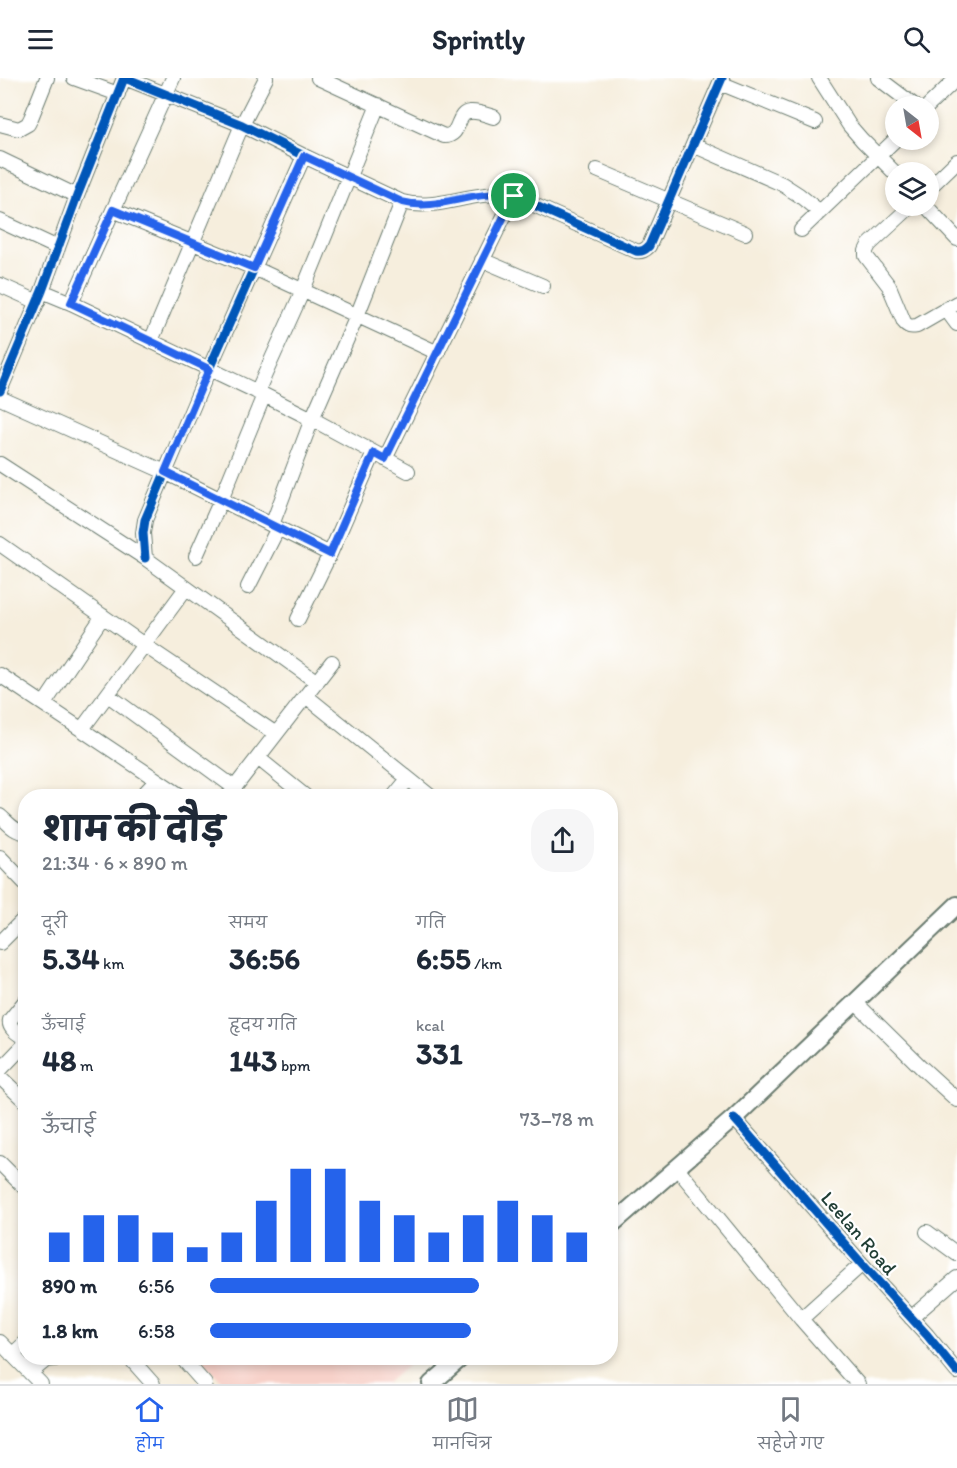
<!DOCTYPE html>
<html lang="hi">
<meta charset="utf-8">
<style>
:root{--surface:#fff;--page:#f6f6f7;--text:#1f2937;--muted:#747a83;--line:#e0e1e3;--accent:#2563eb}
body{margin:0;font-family:Itim,"Playpen Sans Deva",sans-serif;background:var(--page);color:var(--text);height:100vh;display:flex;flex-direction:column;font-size:22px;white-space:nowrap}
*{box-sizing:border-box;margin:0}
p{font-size:20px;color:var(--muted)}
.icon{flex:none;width:33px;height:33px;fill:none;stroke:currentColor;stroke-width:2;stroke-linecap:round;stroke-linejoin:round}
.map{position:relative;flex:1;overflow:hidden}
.side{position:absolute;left:18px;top:711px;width:600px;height:576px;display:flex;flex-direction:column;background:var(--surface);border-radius:24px;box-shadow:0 3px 9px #0003}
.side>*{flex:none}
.needle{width:39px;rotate:149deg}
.controls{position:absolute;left:885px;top:18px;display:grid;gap:12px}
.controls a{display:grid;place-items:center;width:54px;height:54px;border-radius:50%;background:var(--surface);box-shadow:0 3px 9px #0003;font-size:30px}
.pin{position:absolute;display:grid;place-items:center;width:51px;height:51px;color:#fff;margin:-26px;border:3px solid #fff;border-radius:50%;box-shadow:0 2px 6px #0007}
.round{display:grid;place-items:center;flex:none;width:63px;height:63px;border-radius:24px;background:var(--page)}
.summary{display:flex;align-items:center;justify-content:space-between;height:102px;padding:0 24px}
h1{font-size:33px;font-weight:800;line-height:45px}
.stats{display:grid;grid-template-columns:repeat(3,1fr);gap:9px;height:102px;padding:6px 24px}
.stats div{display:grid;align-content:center}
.stats b{font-size:30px;font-weight:800}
.stats small{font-size:16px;font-weight:400}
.stats p{font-size:16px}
.chart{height:168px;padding:12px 24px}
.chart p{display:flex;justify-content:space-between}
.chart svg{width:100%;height:108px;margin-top:6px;stroke:var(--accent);stroke-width:6}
ul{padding:0 24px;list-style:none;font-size:20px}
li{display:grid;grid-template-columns:96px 72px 1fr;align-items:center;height:45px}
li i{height:15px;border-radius:8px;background:var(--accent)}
header{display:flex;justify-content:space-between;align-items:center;height:78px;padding:0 24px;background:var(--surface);font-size:27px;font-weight:800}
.tabs{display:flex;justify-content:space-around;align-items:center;height:84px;border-top:2px solid var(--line);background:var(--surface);font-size:16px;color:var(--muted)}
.tabs a{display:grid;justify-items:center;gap:3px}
.tabs .active{color:var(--accent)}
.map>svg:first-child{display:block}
.built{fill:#f7d1c9}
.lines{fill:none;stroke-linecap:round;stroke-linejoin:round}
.minor-casing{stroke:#6a7b6f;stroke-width:16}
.major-casing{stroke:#6a7b6f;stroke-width:20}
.minor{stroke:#fff;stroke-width:14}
.major{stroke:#fff;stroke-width:16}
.cycleway-casing{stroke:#fff;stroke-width:13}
.cycleway{stroke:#0057b8;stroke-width:9}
.route-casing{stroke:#fff;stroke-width:12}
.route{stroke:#2563eb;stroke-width:8}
.labels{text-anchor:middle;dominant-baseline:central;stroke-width:4.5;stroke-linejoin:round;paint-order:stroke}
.street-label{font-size:20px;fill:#1f3d34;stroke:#fff}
</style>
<header><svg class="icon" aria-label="menu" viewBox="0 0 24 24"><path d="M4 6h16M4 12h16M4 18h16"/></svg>Sprintly<svg class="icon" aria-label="search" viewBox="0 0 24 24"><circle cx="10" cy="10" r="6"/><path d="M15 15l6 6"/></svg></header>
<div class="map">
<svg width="957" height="1306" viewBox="0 0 957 1306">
<rect width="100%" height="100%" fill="#fff"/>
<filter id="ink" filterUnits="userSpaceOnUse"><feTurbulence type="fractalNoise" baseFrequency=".0167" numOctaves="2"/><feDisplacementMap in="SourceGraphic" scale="12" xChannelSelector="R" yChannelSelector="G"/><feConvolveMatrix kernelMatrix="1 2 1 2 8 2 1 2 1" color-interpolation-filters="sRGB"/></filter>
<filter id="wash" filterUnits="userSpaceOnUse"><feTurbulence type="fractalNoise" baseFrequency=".008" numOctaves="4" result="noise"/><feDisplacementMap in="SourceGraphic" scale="24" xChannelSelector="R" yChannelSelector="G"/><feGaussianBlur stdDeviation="1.35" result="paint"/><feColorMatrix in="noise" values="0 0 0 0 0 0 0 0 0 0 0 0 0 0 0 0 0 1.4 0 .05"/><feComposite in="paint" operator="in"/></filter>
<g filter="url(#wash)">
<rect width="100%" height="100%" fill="#f6eedd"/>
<path class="built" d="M 201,1280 L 416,1280 L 386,1306 L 224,1306 Z"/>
</g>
<g filter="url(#ink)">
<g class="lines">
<g class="minor-casing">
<path id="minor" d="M 74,0 L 118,16
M 125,0 L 242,47 L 304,78 L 402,124 C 440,134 474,110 514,118 L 636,173 C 642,174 645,172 649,168 L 722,0
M 318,0 L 444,58 C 462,58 455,35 470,34 C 477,33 487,37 494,39
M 819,0 L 849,47 L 862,62 L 896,96
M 878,0 L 915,28
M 720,5 L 815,44
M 928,28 L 957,0
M 0,46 L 19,51 L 28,46 L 31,40 L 47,0
M 693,67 L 782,106 L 799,117 L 820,134
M 0,81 L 77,118
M 597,92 L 745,155
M 928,111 L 957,83
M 911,128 L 869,167 L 866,173 L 866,178 L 889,208 L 904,244 C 908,249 911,249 917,248 L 957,225
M 926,128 L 957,161
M 113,132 L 254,190 L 438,275
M 0,143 L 58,170
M 801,152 L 896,61
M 482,182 L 543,208
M 0,207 L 38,224
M 42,213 L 71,225 L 264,317 L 312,341 L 408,393
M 71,225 L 173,0
M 946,231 L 957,246
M 151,263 L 242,47 L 266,0
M 0,313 L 42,213 L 77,118 L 124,0
M 257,314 L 303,212 L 378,27
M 0,320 L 165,394 L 330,476
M 385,381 L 514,118
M 0,386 L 145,480 L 317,604
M 272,447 L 312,341 L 357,238 L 402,124
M 0,466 L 144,567 L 276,656
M 196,478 L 221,422 L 264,317
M 145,480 L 143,455 L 145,442 L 209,291 L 304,78
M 248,509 L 278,450
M 298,541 L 330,476 L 374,375
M 0,597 L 181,718
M 108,617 L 235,710
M 306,618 L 430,718
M 44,626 L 103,538
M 82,651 L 186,510
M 258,680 L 305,718
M 142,718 L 157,702
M 228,718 L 332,584
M 394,718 L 408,701
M 0,738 C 7,744 15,755 26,754
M 0,779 L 26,806
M 0,865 L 26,839
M 26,922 L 10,942 C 8,951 19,956 26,961
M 855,924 L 922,990 L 957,1022
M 0,992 L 26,965
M 0,999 L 26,1024
M 734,1040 L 862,1186 L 927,1257 L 957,1294
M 0,1085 L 26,1111
M 677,1090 L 801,1241 L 858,1306
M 927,1154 L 957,1176
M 911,1240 L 957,1200
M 801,1241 L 862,1186
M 0,1264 L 41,1306
M 12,1277 L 26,1264
M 130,1280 L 153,1306
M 182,1280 L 205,1306
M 30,1295 L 46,1282 L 62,1280"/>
</g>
<g class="major-casing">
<path id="major" d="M 610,1148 L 734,1040 L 957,827
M 431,1306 L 461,1280"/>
</g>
<use href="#minor" class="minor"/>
<use href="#major" class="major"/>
<g class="cycleway-casing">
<path id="cycleway" d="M 125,0 L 242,47 L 304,78 L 402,124 C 440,134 474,110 514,118 L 636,173 C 642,174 645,172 649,168 L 722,0
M 0,313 L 42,213 L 77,118 L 124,0
M 145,480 L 143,455 L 145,442 L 209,291 L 304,78
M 734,1040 L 862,1186 L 927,1257 L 957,1294"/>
</g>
<use href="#cycleway" class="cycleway"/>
</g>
</g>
<g class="lines" filter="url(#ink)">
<g class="route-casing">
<path id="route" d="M 304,78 L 402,124 C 440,134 475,110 514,118 L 385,381 L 374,375 L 330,476 L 165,394 L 209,291 L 71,225 L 113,132 L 254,190 Z"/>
</g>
<use href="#route" class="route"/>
</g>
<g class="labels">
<g class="street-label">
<text transform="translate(859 1155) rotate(49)">Leelan Road</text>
</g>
</g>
</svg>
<div class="controls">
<a><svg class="needle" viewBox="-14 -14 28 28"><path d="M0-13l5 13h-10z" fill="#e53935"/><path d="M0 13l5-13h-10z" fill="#747a83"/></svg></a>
<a><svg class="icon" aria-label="layers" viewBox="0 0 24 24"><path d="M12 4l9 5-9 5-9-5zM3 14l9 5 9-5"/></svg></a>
</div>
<div class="pin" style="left:514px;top:118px;background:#1e9e55"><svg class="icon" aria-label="arrive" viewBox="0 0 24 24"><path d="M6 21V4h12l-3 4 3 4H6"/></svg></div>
<section class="side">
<div class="summary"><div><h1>शाम की दौड़</h1><p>21:34 · 6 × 890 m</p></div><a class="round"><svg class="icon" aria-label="share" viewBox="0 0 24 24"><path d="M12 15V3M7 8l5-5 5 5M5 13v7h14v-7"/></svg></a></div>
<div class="stats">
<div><p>दूरी</p><b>5.34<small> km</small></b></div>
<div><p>समय</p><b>36:56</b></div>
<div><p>गति</p><b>6:55<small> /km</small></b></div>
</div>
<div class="stats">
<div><p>ऊँचाई</p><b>48<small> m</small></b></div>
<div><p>हृदय गति</p><b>143<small> bpm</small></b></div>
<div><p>kcal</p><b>331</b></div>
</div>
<div class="chart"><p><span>ऊँचाई</span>73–78 m</p>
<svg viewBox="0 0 160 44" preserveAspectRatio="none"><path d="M5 44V32M15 44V25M25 44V25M35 44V32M45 44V38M55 44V32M65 44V19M75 44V6M85 44V6M95 44V19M105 44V25M115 44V32M125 44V25M135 44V19M145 44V25M155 44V32"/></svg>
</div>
<ul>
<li><b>890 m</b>6:56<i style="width:70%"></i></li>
<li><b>1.8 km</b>6:58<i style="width:68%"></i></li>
</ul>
</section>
</div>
<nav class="tabs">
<a class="active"><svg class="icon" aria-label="home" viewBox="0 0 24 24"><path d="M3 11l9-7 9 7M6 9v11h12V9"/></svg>होम</a>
<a><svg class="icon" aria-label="map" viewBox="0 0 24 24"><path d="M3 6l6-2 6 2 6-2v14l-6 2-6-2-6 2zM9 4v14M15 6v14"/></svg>मानचित्र</a>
<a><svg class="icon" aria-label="saved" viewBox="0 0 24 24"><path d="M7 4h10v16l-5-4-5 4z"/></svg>सहेजे गए</a>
</nav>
